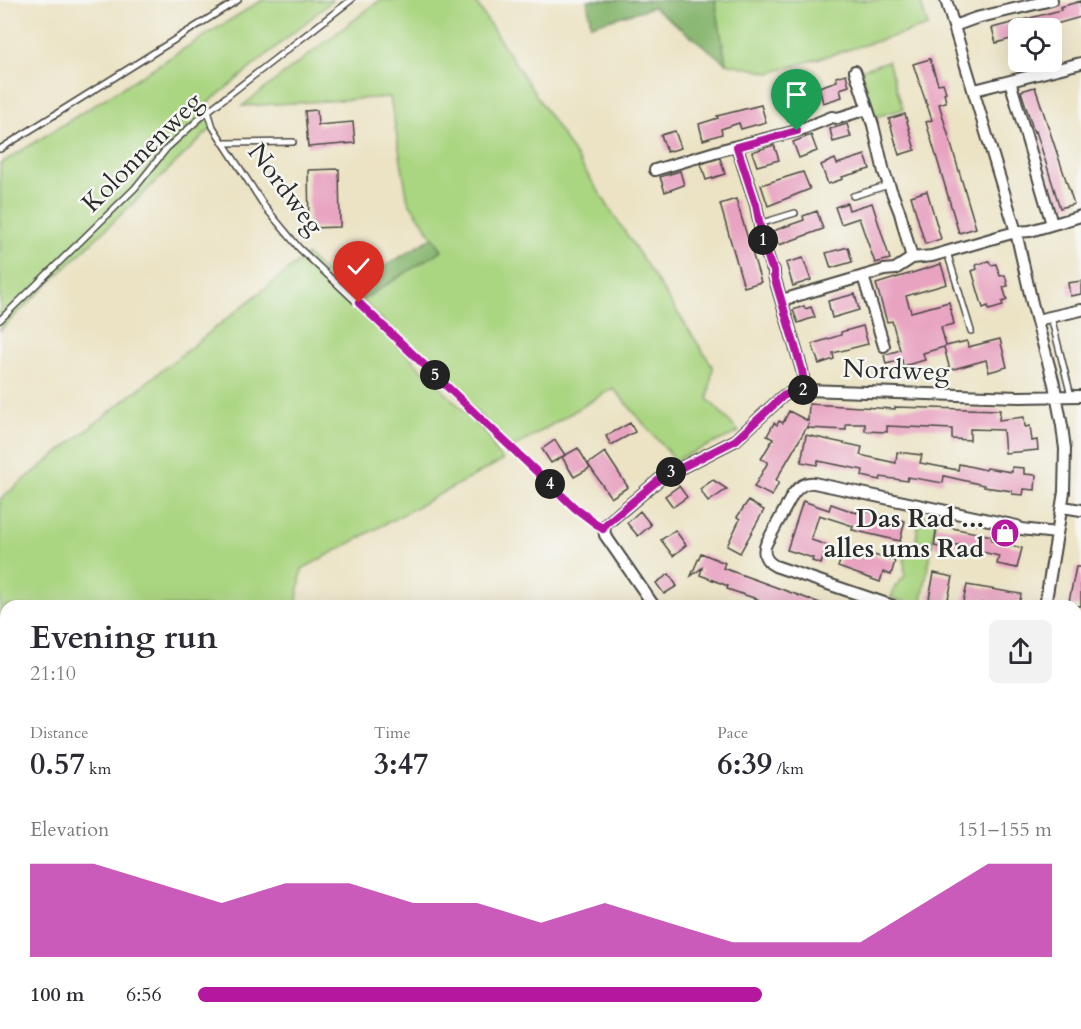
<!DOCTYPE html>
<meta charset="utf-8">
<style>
:root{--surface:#fff;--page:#f2f2f3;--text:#2b2b33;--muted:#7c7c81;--accent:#b5179e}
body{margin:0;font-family:Cardo,serif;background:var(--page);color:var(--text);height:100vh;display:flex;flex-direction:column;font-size:22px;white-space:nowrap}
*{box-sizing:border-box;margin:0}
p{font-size:20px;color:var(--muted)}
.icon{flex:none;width:33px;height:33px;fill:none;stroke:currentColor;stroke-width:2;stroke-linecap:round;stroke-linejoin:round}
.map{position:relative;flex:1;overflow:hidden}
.sheet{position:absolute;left:0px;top:600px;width:1082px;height:429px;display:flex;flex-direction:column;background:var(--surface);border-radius:18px 18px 0 0;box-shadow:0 6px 24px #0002}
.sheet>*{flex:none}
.controls{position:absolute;left:1008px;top:18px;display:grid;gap:12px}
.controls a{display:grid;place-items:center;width:54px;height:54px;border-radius:9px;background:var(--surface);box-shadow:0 6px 24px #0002;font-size:30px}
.pin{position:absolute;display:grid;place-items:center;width:51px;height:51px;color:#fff;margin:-62px -26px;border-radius:50% 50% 50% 0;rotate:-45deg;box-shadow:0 0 6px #0007}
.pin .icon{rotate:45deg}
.km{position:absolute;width:30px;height:30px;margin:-15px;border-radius:50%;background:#222;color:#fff;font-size:16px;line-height:30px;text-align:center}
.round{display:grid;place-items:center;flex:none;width:63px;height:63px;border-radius:9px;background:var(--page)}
.overview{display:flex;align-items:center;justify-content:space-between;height:102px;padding:0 30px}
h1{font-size:33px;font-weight:600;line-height:45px}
.metrics{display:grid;grid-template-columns:repeat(3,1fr);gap:9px;height:102px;padding:6px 30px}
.metrics div{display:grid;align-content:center}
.metrics b{font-size:30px;font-weight:600}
.metrics small{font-size:16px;font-weight:400}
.metrics p{font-size:16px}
.chart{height:168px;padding:12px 30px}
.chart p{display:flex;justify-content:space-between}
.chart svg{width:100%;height:108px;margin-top:6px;fill:var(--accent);opacity:.7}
ul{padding:0 30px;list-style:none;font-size:20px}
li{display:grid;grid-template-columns:96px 72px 1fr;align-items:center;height:45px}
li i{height:15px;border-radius:8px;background:var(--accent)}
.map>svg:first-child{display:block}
.green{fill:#aad581;stroke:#6a8056;stroke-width:1.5}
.forest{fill:#87b66f;stroke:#59704d;stroke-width:1.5}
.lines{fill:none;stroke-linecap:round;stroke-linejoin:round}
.stream{stroke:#64c5e3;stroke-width:3}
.building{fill:#e8a3c1}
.service-casing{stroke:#484742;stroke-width:8}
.minor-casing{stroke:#484742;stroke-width:14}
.service{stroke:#fff;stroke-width:5}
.minor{stroke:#fff;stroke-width:10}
.route-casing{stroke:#fff;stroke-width:12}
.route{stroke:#b5179e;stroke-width:8}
.labels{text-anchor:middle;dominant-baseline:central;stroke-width:5;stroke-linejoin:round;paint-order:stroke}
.street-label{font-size:26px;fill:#2b2b2b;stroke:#f6f6f2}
.poi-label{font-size:26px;font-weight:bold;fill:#2b2b2b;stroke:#f6f6f2;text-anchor:end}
</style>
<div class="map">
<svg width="1081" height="1029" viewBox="0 0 1081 1029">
<rect width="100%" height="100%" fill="#f6f6f2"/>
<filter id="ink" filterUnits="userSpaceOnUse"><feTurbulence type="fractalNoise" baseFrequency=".0167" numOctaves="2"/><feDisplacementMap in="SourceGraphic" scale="12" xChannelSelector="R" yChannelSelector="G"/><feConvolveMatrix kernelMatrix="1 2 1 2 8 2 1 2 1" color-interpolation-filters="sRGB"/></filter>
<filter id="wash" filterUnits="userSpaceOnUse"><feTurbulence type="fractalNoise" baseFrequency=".008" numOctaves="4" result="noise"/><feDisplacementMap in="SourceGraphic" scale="24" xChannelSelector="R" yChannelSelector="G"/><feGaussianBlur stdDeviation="1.35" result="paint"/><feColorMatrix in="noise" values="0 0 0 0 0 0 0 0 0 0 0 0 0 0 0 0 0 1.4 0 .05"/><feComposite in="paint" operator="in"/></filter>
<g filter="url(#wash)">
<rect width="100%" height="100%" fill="#ebe3c4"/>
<path class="green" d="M 262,0 L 333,0 L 202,108 L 213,127 L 0,330 L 0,164 Z
M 380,0 L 474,0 L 713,367 L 708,399 L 739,432 L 675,460 L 613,388 L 513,448 L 362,300 L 442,250 L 408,201 L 390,97 L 242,106 Z
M 715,0 L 920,0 L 928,26 L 770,73 L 726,63 Z
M 888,61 L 903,109 L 875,117 L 861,70 Z
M 307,255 L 488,435 L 495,451 L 503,460 L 302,569 L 296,606 L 6,606 L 6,1023 L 156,1023 L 149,1029 L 0,1029 L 0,499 Z
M 919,513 L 937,517 L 921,606 L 891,598 L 895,587 L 905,576 L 904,560 L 916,542 Z
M 172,1023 L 307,1023 L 307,1025 L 316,1029 L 160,1029 Z
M 345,1023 L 385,1023 L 382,1029 L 359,1029 Z
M 441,1023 L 728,1023 L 731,1029 L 453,1029 Z"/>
<path class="forest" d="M 587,0 L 715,0 L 726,63 L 653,7 L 591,25 Z
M 433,237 L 442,250 L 362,300 L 349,288 Z"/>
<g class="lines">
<path class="stream" d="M 0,916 L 6,917"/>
</g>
<g id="blocks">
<path class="building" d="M 1081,1 L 1081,17 L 1056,24 L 1056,27 L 1051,28 L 1018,28 L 1018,37 L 996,43 L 992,28 L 1061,10 L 1060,7 Z
M 930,59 L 938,84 L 943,83 L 946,92 L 944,93 L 946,102 L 939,104 L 976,228 L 959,233 L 926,122 L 932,120 L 913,64 Z
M 846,74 L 849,86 L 840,89 L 842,97 L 823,103 L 819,87 L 837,81 L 836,77 Z
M 1035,87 L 1074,204 L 1060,208 L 1036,131 L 1034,132 L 1021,91 Z
M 801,89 L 809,113 L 788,120 L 780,97 Z
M 761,105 L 766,122 L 741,129 L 739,123 L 721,129 L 722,134 L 703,140 L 699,124 L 718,118 L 717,116 Z
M 317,110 L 318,125 L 353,122 L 355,143 L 308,147 L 305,111 Z
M 905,114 L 915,150 L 899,155 L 889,119 Z
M 847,124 L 851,137 L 833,142 L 830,129 Z
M 675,131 L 681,148 L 667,152 L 661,135 Z
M 811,135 L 817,151 L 799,158 L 793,142 Z
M 774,145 L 779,160 L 757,166 L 752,152 Z
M 865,155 L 870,169 L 842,177 L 843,179 L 828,184 L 821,165 L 835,159 L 837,164 Z
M 720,158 L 725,174 L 706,180 L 701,164 Z
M 339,169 L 340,227 L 309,228 L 308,170 Z
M 680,171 L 684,185 L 665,192 L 660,177 Z
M 803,172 L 810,189 L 768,206 L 761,185 Z
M 927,191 L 941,239 L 925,244 L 911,196 Z
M 736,199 L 761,282 L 744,287 L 720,204 Z
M 847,203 L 849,210 L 872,203 L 890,259 L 875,263 L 859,218 L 841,224 L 835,207 Z
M 817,211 L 823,229 L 779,245 L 773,231 L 804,220 L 803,216 Z
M 848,247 L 852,262 L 831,268 L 826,253 Z
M 803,258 L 811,280 L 793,286 L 786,263 Z
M 989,261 L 991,265 L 996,264 L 1000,276 L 1005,275 L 1008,286 L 1003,287 L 1007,300 L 1002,302 L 1003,306 L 989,310 L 988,306 L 983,308 L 972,271 L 977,269 L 976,265 Z
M 941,264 L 947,284 L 906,296 L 911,312 L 949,302 L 954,324 L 941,327 L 946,346 L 967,341 L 968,347 L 1000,339 L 1007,367 L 989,372 L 986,360 L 950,370 L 944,347 L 923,353 L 925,360 L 903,366 L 902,360 L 886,364 L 884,355 L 900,350 L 892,321 L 887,322 L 876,284 Z
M 1081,281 L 1081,294 L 1070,296 L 1068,283 Z
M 855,294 L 859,310 L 832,318 L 828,301 Z
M 804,306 L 805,309 L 811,307 L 815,317 L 798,323 L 793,310 Z
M 863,326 L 868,344 L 833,353 L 834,359 L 819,364 L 812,344 L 841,335 L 841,332 Z
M 809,404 L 895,409 L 895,407 L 1000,410 L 999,420 L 1024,417 L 1025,427 L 1030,426 L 1032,441 L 1037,440 L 1038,450 L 1005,453 L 1003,430 L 970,429 L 970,440 L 952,439 L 952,429 L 887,426 L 887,432 L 865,431 L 865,424 L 846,424 L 846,430 L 808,428 L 808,425 L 776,480 L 779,482 L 772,496 L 754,487 L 768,462 L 761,459 L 773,439 L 767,436 L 774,423 L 777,425 L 779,421 L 783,423 L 789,411 L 808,421 Z
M 630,423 L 635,432 L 611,445 L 606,436 Z
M 806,435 L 862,447 L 860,455 L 896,463 L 897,452 L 922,455 L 920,463 L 958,470 L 959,464 L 986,470 L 987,468 L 1012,472 L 1012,467 L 1024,468 L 1024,474 L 1036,475 L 1035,490 L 1024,489 L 1023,495 L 1012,494 L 1012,491 L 984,487 L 984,485 L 944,476 L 943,483 L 908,477 L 907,481 L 881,477 L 880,480 L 862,476 L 863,470 L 818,461 L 817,465 L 801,462 Z
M 555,440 L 565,455 L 551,463 L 542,449 Z
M 578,448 L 590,468 L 574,477 L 562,457 Z
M 605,452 L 628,487 L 611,498 L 588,464 Z
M 713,480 L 727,489 L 708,502 L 700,489 Z
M 679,486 L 687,497 L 673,507 L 665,496 Z
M 748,501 L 764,510 L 740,553 L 727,546 L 740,519 L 737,517 Z
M 803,501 L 829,510 L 831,504 L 857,513 L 858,509 L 905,521 L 900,541 L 852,530 L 853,526 L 819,515 L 811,540 L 827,545 L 821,564 L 812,561 L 813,558 L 787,550 Z
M 640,511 L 651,525 L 638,536 L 627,523 Z
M 937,525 L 992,536 L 991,541 L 1022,548 L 1017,568 L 997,564 L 999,556 L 966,548 L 966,546 L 949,544 L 949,549 L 934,546 Z
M 675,530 L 686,545 L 673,556 L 661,540 Z
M 845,547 L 895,561 L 891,575 L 883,572 L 880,582 L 838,567 Z
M 701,553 L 725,563 L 723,568 L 828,606 L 767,606 L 759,604 L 760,600 L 727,589 L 728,586 L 700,575 L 702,568 L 691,576 Z
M 1076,567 L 1081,567 L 1081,606 L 1068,606 Z
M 934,573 L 953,577 L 947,603 L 929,599 Z
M 669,574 L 677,586 L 664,594 L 656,583 Z
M 967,585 L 1021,594 L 1019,606 L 998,606 L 981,603 L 980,606 L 962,606 Z"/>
</g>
</g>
<g filter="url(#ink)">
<use href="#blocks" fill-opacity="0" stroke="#484742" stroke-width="1.5"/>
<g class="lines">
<g class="service-casing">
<path id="service" d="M 208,111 L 213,127 L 265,207 L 299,248 L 575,508 L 603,529
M 224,143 L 293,142
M 0,149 L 238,0
M 853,196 L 889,185
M 759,224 L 795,213
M 947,252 L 971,331
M 1051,317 L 1071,396
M 0,320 L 135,188 L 167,148 L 208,111 L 351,0"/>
</g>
<g class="minor-casing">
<path id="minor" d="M 946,0 L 1016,232 L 1032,303 L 1054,384 L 1062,426 L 1065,449 L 1064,492 L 1045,606
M 954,26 L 976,18 L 1052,0
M 855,71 L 873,125 L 884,172 L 900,213 L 912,258
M 1010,81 L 1052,224
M 975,90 L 1081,63
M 737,147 L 756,205 L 763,242 L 771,266 L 774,270 L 774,276 L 802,370 L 805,390
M 655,170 L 725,149 L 797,131 L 832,117 L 838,118 L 867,109
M 863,276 L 884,346
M 782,300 L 884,270 L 895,269 L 912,258 L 932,256 L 1001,236 L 1016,232 L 1030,231 L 1081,216
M 1037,320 L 1081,310
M 1063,507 L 1081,510
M 654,606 L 605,535 L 604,526 L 661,478 L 736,440 L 783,396 L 794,391 L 805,390 L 1019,397 L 1081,396
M 893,606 L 775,566 C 766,561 762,554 766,544 L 793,494 C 799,486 805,482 814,483 L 1017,526 L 1021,529 L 1056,533
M 1076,707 L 1081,708
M 1076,839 L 1081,841
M 1076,939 L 1081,924
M 1076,1021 L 1081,1023
M 320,1023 L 333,1029
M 737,1023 L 741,1029
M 941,1023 L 945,1029
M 160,1029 L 172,1023
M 904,1029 L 906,1023
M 1035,1029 L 1041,1023"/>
</g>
<use href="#service" class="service"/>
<use href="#minor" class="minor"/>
</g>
</g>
<g class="lines" filter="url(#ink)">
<g class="route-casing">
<path id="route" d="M 359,303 L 575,508 L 603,529 L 606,524 L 661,478 L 736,440 L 783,396 L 794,391 L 805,390 L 802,370 L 774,276 L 774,270 L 771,266 L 763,242 L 756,205 L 737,147 L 797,131"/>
</g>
<use href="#route" class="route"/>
</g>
<defs>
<g id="shop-disc" transform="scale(1.5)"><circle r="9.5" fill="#b5179e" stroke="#f6f6f2"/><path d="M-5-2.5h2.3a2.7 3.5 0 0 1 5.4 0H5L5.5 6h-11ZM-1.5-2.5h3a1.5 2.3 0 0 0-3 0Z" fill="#fff"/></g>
</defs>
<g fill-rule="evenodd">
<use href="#shop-disc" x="1005" y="533"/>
</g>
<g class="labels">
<g class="street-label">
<text transform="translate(142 152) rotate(-45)">Kolonnenweg</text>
<text transform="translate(286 189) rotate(53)">Nordweg</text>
<text transform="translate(896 370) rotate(2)">Nordweg</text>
</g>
<g class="poi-label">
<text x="984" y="518">Das Rad ...<tspan x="984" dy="30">alles ums Rad</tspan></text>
</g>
</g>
</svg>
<div class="controls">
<a><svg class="icon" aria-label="locate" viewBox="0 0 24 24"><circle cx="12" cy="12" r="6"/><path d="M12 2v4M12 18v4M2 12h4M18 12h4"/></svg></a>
</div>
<div class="pin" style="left:797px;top:131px;background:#1e9e55"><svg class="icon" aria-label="arrive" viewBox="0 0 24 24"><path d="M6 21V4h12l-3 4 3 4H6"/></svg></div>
<div class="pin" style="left:359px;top:303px;background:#d93025"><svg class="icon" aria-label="check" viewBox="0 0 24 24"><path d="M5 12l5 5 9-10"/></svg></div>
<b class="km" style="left:763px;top:240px">1</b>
<b class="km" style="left:803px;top:390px">2</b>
<b class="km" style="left:671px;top:472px">3</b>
<b class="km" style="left:550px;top:484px">4</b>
<b class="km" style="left:435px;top:375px">5</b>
<section class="sheet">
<div class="overview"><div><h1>Evening run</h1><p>21:10</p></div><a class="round"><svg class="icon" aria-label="share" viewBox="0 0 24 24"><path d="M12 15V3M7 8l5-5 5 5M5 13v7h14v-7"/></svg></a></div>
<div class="metrics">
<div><p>Distance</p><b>0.57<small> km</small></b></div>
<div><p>Time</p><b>3:47</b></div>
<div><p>Pace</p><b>6:39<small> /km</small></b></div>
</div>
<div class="chart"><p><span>Elevation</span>151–155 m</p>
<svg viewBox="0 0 160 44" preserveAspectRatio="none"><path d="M0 44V6L10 6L20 14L30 22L40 14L50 14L60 22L70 22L80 30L90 22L100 30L110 38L120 38L130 38L140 22L150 6L160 6V44z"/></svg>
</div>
<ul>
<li><b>100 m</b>6:56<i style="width:66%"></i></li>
</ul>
</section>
</div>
